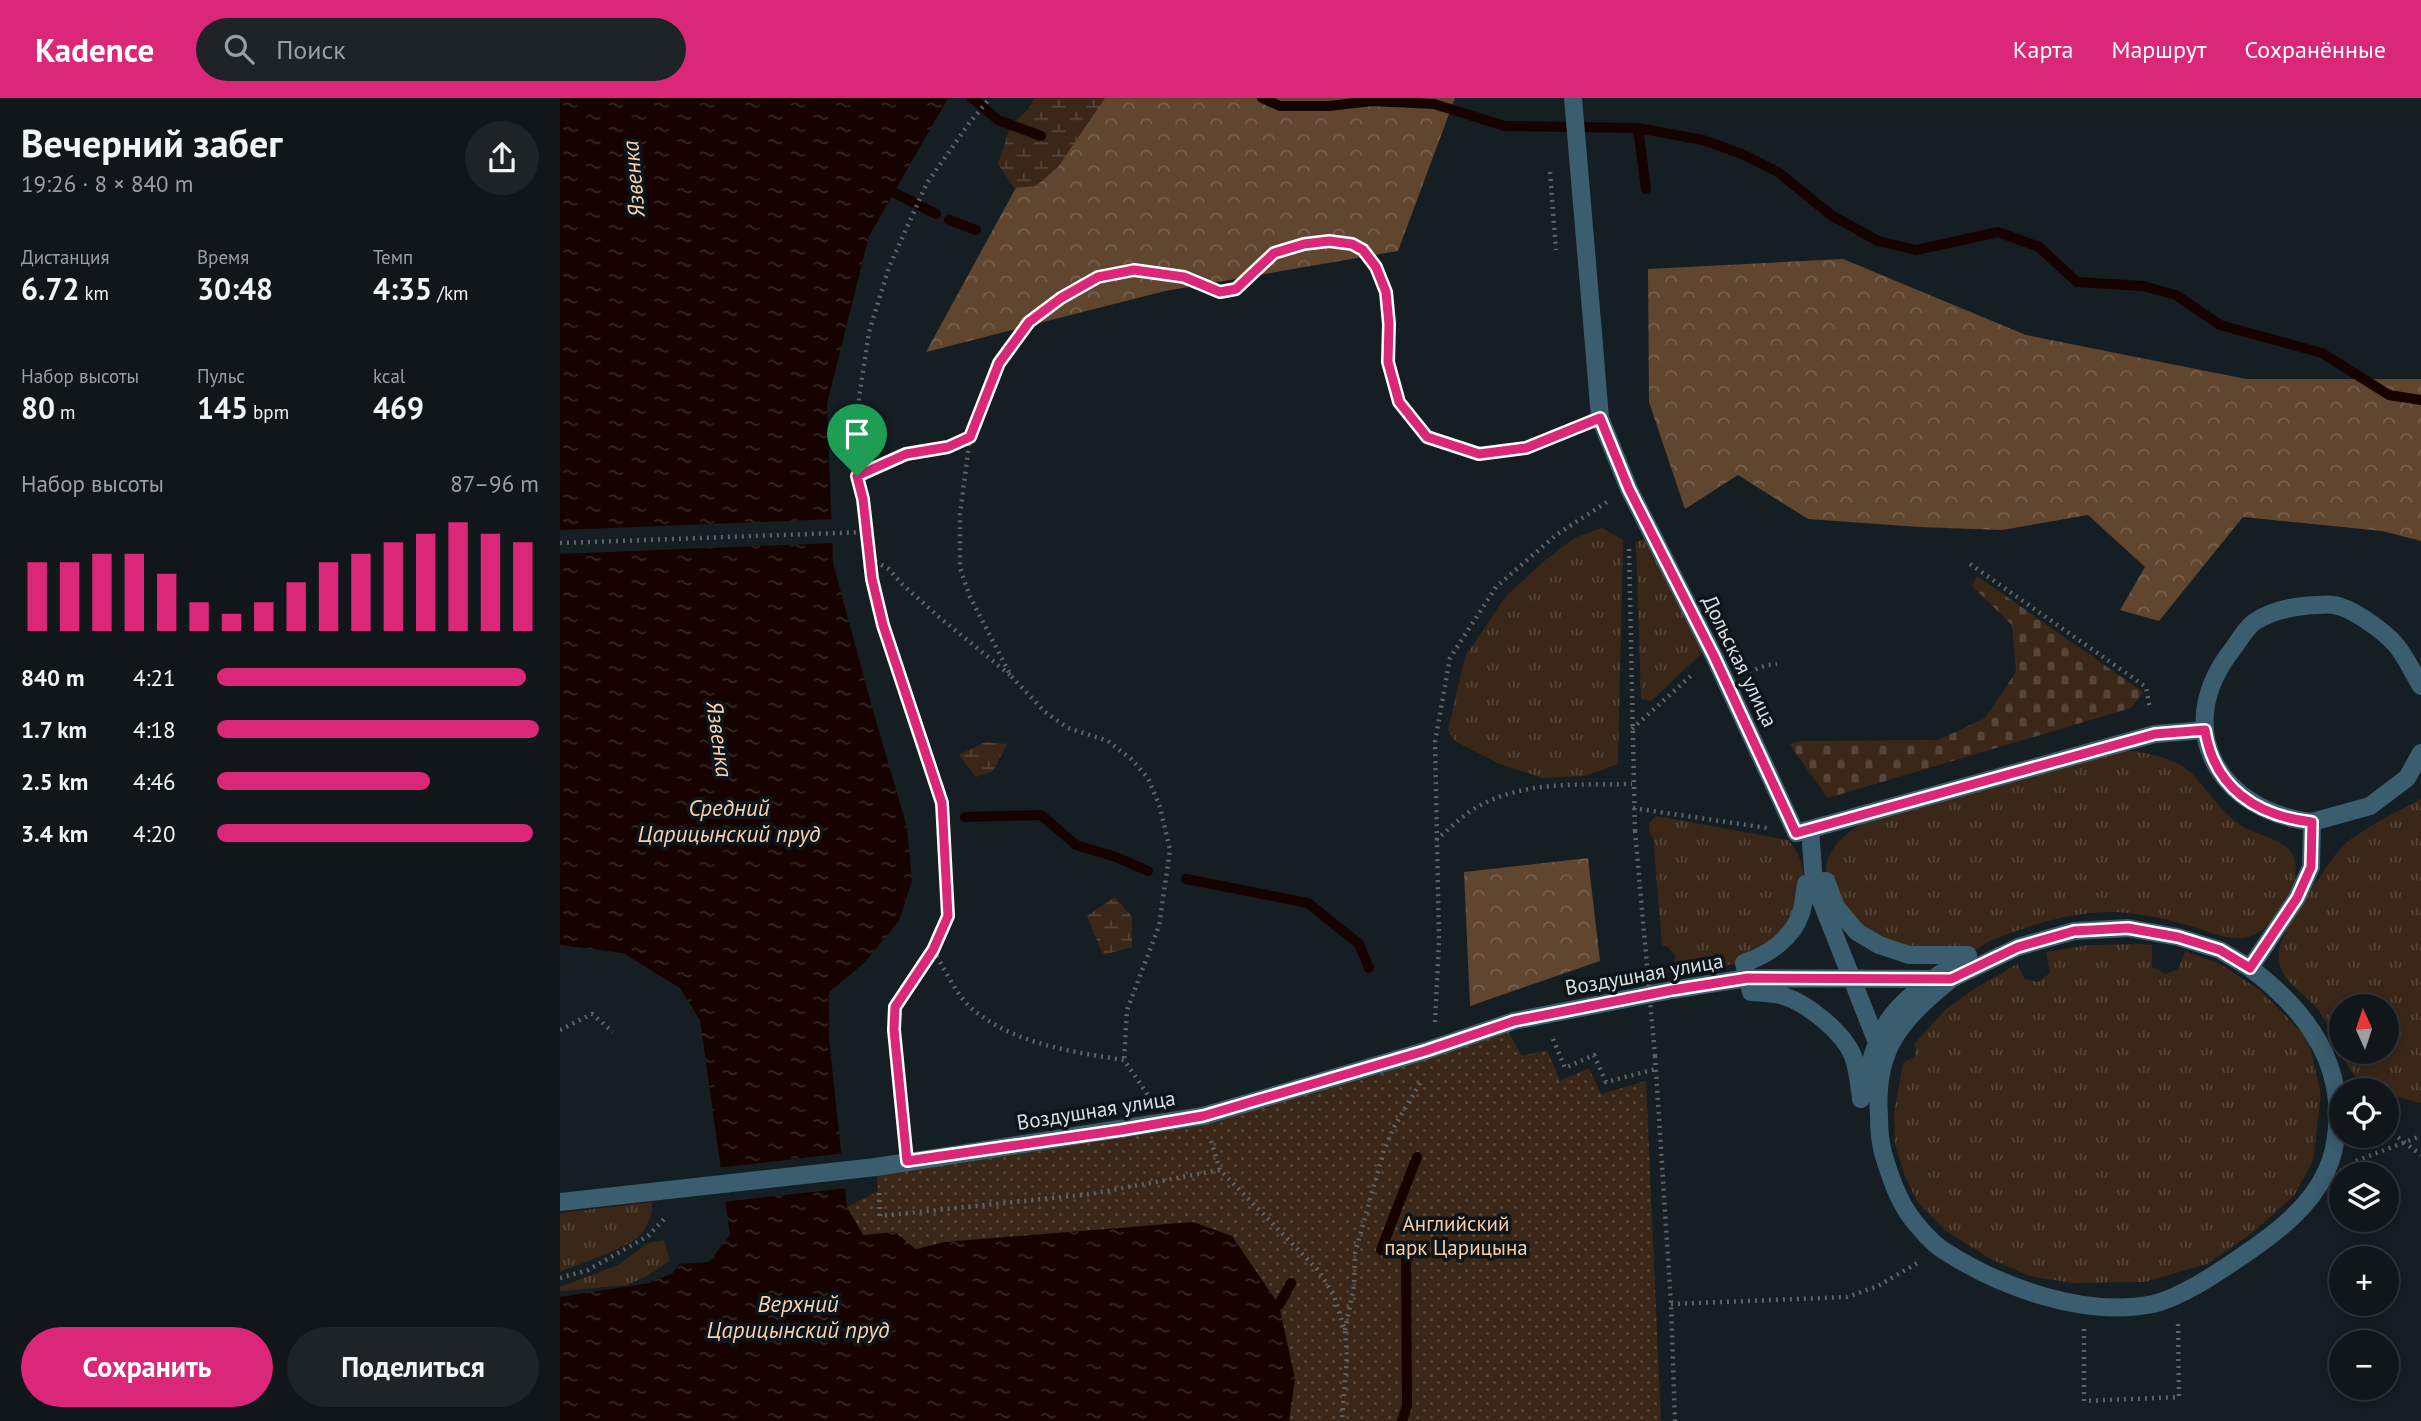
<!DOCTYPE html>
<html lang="ru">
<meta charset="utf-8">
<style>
:root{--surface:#10161a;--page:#1e2327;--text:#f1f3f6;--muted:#9c9fa2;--line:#303539;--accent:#db2777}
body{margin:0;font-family:"PT Sans",sans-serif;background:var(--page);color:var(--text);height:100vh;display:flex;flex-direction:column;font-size:26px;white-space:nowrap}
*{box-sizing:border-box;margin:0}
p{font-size:23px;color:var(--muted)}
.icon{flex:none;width:38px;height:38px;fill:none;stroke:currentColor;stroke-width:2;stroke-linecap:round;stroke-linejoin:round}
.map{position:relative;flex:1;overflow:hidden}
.panel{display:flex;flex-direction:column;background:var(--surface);width:560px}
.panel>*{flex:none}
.needle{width:46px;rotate:357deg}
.tools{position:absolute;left:1769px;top:896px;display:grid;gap:14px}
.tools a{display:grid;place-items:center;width:70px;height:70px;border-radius:50%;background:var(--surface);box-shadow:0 4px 18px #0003,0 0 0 2px var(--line);font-size:35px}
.pin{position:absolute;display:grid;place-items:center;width:60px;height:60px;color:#fff;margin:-72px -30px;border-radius:50% 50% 50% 0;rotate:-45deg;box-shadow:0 0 7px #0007}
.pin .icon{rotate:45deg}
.round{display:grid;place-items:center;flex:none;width:74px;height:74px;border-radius:37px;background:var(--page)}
.overview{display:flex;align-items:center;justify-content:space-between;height:119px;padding:0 21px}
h1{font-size:38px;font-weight:700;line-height:52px}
.stats{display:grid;grid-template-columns:repeat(3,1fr);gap:10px;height:119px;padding:7px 21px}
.stats div{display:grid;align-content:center}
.stats b{font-size:30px;font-weight:700}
.stats small{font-size:19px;font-weight:400}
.stats p{font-size:19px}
.chart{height:196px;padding:14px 21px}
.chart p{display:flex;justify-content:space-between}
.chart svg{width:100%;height:126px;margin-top:7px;stroke:var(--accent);stroke-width:6}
.primary-button{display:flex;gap:14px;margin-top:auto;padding:14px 21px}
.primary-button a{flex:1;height:80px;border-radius:42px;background:var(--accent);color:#fff;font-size:28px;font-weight:700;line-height:80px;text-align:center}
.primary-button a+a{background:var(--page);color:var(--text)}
ul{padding:0 21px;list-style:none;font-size:23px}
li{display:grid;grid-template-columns:112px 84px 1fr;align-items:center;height:52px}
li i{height:18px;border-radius:9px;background:var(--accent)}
header{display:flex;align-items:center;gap:42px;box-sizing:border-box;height:98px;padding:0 35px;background:var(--accent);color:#fff}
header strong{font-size:33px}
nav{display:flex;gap:38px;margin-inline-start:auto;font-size:24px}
.search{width:490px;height:63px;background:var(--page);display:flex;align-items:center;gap:18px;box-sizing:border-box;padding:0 24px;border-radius:38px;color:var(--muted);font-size:26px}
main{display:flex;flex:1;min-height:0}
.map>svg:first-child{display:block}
.grass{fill:url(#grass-tufts);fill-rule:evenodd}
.forest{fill:url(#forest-crowns)}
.wetland{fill:url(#wetland-marsh)}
.cemetery{fill:url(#cemetery-stones)}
.park{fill:url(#park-dots)}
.water{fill:url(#water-ripples)}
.pier{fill:#151e23}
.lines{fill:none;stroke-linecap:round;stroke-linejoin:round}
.stream{stroke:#160300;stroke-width:10}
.path{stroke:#5d6469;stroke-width:4.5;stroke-dasharray:2 5;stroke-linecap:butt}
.street{stroke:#3a5e6f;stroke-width:18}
.path-bridge{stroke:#5d6469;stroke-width:4.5;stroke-dasharray:2 5;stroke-linecap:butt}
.street-bridge{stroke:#3a5e6f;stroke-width:18}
.route-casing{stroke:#fff;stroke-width:14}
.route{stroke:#db2777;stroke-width:9}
.labels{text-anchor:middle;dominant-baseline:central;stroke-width:7;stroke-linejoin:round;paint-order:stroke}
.street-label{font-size:21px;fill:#d9dfe3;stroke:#0c1519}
.park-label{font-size:21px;fill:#fecba0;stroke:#0c1519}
.water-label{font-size:23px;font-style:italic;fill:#fad1af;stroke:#0c1519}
</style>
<header>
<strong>Kadence</strong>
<div class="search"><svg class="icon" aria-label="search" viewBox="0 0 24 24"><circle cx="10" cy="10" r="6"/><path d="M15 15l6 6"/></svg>Поиск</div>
<nav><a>Карта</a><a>Маршрут</a><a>Сохранённые</a></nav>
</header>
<main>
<section class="panel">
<div class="overview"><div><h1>Вечерний забег</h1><p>19:26 · 8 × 840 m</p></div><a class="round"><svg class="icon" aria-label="share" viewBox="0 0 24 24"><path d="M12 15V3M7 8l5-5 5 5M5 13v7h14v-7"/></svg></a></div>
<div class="stats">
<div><p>Дистанция</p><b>6.72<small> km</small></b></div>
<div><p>Время</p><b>30:48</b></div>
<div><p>Темп</p><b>4:35<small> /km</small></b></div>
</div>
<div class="stats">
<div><p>Набор высоты</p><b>80<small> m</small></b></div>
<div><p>Пульс</p><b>145<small> bpm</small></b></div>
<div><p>kcal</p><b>469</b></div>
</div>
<div class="chart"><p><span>Набор высоты</span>87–96 m</p>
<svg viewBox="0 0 160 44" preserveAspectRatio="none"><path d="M5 44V20M15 44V20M25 44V17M35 44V17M45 44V24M55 44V34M65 44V38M75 44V34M85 44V27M95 44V20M105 44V17M115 44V13M125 44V10M135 44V6M145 44V10M155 44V13"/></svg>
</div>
<ul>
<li><b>840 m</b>4:21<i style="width:96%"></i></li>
<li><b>1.7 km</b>4:18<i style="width:100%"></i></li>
<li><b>2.5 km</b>4:46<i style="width:66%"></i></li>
<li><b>3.4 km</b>4:20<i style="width:98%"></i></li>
</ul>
<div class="primary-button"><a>Сохранить</a><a>Поделиться</a></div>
</section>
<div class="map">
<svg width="1861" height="1323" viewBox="0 0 1861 1323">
<defs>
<pattern id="grass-tufts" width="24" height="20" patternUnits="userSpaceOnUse" patternTransform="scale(1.75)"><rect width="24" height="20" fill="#3a2717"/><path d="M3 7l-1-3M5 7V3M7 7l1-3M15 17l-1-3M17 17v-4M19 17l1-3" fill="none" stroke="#564639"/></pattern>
<pattern id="forest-crowns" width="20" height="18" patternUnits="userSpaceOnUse" patternTransform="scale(1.75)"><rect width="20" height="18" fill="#61462f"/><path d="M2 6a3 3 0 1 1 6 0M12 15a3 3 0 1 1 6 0" fill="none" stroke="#77604d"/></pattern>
<pattern id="wetland-marsh" width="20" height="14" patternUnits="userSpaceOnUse" patternTransform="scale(1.75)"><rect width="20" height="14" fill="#3a2717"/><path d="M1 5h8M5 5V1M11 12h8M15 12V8" fill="none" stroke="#564639"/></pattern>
<pattern id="cemetery-stones" width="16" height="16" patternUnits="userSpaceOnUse" patternTransform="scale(1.75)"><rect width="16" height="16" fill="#3a2717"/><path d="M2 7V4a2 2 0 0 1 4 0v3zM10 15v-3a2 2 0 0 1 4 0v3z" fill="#564639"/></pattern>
<pattern id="park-dots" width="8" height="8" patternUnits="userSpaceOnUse" patternTransform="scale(1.75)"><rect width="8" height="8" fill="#3a2717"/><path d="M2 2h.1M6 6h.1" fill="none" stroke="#564639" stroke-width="1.8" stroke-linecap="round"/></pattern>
<pattern id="water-ripples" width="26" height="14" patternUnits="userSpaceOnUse" patternTransform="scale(1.75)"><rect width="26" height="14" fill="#160300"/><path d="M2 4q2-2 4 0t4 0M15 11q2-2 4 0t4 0" fill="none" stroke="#372725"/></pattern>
</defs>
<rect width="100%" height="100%" fill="#151e23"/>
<path class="grass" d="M 1042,430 L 1063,442 L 1058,666 L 1024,678 L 983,680 L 940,666 L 895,643 L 888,632 L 905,559 L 946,498 L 982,465 L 1014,440 Z
M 1087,440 L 1143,554 L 1091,603 L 1081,601 L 1076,444 Z
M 1567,652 C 1587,655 1616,660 1631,675 C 1649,692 1663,719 1687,731 C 1700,737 1719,741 1729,752 C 1751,775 1715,830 1691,838 C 1668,846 1646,831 1624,826 C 1600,820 1575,814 1551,814 C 1510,814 1470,827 1433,842 C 1423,845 1414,856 1405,857 C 1373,861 1328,843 1297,834 C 1290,823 1268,793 1266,782 C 1262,753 1285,734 1308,723 Z
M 1861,701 L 1861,1005 L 1827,996 L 1827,992 C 1791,992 1786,960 1772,935 C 1768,927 1763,919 1758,912 C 1747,897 1726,887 1720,868 C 1718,861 1718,854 1720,847 C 1726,829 1773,755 1787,744 C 1810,727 1836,714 1861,701 ZM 1827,908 L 1827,954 L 1782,954 L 1782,908 Z
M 1096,718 L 1228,742 C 1248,764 1245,788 1241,815 L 1184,865 L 1104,875 L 1103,872 L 1114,866 L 1115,857 L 1107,848 L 1102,847 L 1093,738 L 1090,737 L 1089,725 Z
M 1577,846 L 1592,847 L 1592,869 L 1606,876 L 1618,871 L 1625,853 L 1660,866 L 1700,892 L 1721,913 L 1749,943 L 1761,997 L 1753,1062 L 1734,1098 L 1691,1136 L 1647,1166 L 1585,1184 L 1512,1185 L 1469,1178 L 1429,1160 L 1386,1133 L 1358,1105 L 1344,1076 L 1335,1047 L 1334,1016 L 1343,965 L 1355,958 L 1356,951 L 1354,946 L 1385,912 L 1414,891 L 1457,866 L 1465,881 L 1478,884 L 1490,875 L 1486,854 L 1528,847 Z
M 92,1104 C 93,1116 87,1131 78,1139 C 67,1149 15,1169 0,1173 L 0,1115 Z
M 104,1142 L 110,1163 L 85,1179 L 67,1187 L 0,1193 L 0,1189 L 58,1167 L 88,1145 Z"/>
<path class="forest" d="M 505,0 L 895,0 L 838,153 L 605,193 L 366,254 Z
M 1283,161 L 1466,237 L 1686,281 L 1861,281 L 1861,443 L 1822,433 L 1683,419 L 1599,523 L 1560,512 L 1585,469 L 1528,417 L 1442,432 L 1359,429 L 1248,421 L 1178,377 L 1125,411 L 1089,304 L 1088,171 Z
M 1028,760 L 1040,863 L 910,908 L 904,774 Z"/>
<path class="wetland" d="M 474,0 L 545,0 L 498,69 L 476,88 L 454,90 L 438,66 L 451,27 L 468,12 Z
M 425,644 L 447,646 L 433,673 L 416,679 L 399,657 Z
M 555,799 L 572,819 L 572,849 L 543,857 L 527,818 Z"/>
<path class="cemetery" d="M 1417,478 L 1583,594 L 1571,610 L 1268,700 L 1229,646 L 1241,643 L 1378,642 L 1425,620 L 1456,574 L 1452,527 L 1412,488 Z"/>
<path class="park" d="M 944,926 L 962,958 L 987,952 L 1000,983 L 1029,970 L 1041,996 L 1086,983 L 1101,1323 L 257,1323 L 287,1109 L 318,1093 L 316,1069 L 561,1032 Z"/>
<path class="water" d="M 0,0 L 388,0 L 309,138 L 267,306 L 273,465 L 314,616 L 347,729 L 352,783 L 339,823 L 304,865 L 269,894 L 269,941 L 287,1109 L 303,1137 L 335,1134 L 356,1151 L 385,1144 L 633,1124 L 672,1138 L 719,1207 L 735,1281 L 729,1323 L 0,1323 L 0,1199 L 89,1185 L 113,1175 L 119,1166 L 149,1164 L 170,1137 L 140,922 L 120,890 L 63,855 L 0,847 Z"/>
<path class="pier" d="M 275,421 L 276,445 L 0,456 L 0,432 Z
M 285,1055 L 288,1090 L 162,1104 L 157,1070 Z"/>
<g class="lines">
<path class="stream" d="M 412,0 L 438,22 L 481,38
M 702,0 L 720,8 L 769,8 L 812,3 L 874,6 L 945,28 L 1078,30 L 1143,42 L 1182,56 L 1218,74 L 1271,117 L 1318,143 L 1356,152 L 1438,134 L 1479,149 L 1517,184 L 1583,188 L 1616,197 L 1660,227 L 1762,255 L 1829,297 L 1861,302
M 1078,30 L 1086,91
M 333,94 L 376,116
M 389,122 L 416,132
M 405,719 L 481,717 L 516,747 L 556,759 L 588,773
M 626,781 L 748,805 L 799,846 L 809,870
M 821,1152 L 857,1059
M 719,1207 L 731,1185
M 842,1323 L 847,1308 L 846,1150"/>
<path class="path" d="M 990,74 L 996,152
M 410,339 L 400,416 L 400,470 L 410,499 L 451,578 L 485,614 L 508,630 L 548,643 L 571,661 L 588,680 L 600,709 L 610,752 L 599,828 L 567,912 L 564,962
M 297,378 L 346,356 L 388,349 L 410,339 L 439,265 L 469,224 L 501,200 L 538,179 L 574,172 L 624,179 L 660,194 L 676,191 L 714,155 L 744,146 L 769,143 L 792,147 L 803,152 L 815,169 L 826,194 L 829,226 L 828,264 L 839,304 L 868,339 L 919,356 L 966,350 L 1016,330
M 0,445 L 305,434
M 1069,451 L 1075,733
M 309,460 L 329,471 L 342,486 L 379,519 L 450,577
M 1410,466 L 1586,589 L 1590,611
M 1189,574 L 1207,567 L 1217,566
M 1072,631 L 1133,576
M 1073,710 L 1207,730
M 876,742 C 887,733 898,722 909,714 C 957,682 1017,687 1072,686
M 373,852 C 383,868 395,894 408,907 C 448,945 512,954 564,962 L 590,1000
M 875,924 L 879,844 L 875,644 L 890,560 L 936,489 L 996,437 L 1047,404
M 0,932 L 32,916 L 53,934
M 993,941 L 1005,970 L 1034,957 L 1046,984 L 1096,971
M 1095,958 L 1111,1206 L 1115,1323
M 1827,1031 L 1861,1057
M 344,1038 L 334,931 L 335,909 L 373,852 L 388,818 L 382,705 L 322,527 L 312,481 L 303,401 L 297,378 L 299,300 L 309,234 L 329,169 L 367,85 L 410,24 L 430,0
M 651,1043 L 660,1072 L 759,1173 L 774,1198 L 785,1233 L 787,1259 L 782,1323
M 1796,1063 L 1861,1038
M 319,1095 L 320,1118 L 531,1096 L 660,1072
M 0,1180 L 28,1172 L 88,1138 L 106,1119
M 1111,1206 L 1287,1199 L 1318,1188 L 1359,1164
M 1524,1231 L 1524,1303 L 1619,1299 L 1618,1226
M 785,1232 L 794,1188 L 795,1155 L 824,1052 L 834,1029 L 862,982"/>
<path class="street" d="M 1033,235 L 1040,320 L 1069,391 L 1154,558 L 1236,735 L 1595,636 L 1645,632
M 1752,724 C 1658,713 1611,630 1672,552 C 1679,543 1687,528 1696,523 C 1715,511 1736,508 1757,507 C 1762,507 1768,506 1773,507 C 1791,509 1824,533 1836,547 C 1846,559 1853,575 1861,588
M 1250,731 L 1254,785 L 1320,952
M 1266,783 L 1276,809 L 1297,834 L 1319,847 L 1349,857 L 1408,857 C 1381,876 1347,895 1328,923 C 1313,946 1308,976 1301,1001 C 1299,986 1298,972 1293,958 C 1283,934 1248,906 1224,898 C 1214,895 1202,895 1191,894 L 1184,865 C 1208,857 1233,840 1241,815 C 1244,806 1244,796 1246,786 Z
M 1391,881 C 1341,922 1314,951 1319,1018 C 1319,1031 1320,1043 1323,1055 C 1330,1078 1338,1103 1353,1122 C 1361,1132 1372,1145 1383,1152 C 1440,1189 1524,1220 1593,1206 C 1623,1199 1660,1173 1685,1156 C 1716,1135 1750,1109 1766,1074 C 1773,1060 1776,1044 1777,1028 C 1783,960 1742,909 1690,870
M 0,1104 L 316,1069 L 643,1018 L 865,953 L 954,923 L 1112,892 L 1187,880 L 1391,881 L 1458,849 L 1514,833 L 1568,830 L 1618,839 L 1660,852 L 1690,870 L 1737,800 L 1751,769 L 1752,724 L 1810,708 L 1847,680 L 1861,655"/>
<path class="path-bridge" d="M 1075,733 L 1095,958"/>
<path class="street-bridge" d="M 1013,0 L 1033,235"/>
</g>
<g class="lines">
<g class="route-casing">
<path id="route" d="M 769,143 L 792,146 L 803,152 L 816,169 L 826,194 L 829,226 L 828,264 L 839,304 L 867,339 L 919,356 L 966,350 L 1040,320 L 1069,391 L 1154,558 L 1236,735 L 1595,636 L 1645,632 C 1654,690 1697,718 1752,724 L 1751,769 L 1737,800 L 1690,870 L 1660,852 L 1618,839 L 1568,830 L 1514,833 L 1458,849 L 1391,881 L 1188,880 L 1112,892 L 954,923 L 865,953 L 643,1018 L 561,1032 L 347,1063 L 334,932 L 335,909 L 373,852 L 388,818 L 382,705 L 323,527 L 312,481 L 303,401 L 297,378 L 346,356 L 388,349 L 410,339 L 439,265 L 469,224 L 501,200 L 538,179 L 574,172 L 624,179 L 660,194 L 676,191 L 714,155 L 744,146 Z"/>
</g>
<use href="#route" class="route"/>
</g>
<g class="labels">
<g class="street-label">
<text transform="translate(1180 563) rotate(64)">Дольская улица</text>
<text transform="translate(1084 876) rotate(-10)">Воздушная улица</text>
<text transform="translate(536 1012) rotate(-9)">Воздушная улица</text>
</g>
<g class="park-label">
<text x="896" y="1125">Английский<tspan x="896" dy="24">парк Царицына</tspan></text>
</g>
<g class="water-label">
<text transform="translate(73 81) rotate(-95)">Язвенка</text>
<text transform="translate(160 641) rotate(82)">Язвенка</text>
<text x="169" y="709">Средний<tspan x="169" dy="26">Царицынский пруд</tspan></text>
<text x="238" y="1205">Верхний<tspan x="238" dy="26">Царицынский пруд</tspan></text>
</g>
</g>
</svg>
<div class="tools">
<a><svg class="needle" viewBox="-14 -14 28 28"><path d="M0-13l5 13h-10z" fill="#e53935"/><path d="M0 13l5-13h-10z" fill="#9c9fa2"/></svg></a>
<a><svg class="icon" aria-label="locate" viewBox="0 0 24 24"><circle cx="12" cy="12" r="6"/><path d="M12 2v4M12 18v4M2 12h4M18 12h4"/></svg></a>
<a><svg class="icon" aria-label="layers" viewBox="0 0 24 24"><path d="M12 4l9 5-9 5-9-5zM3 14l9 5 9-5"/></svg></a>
<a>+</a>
<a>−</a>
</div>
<div class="pin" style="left:297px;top:378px;background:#1e9e55"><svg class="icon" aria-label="arrive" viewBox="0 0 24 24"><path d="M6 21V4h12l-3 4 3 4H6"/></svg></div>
</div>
</main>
